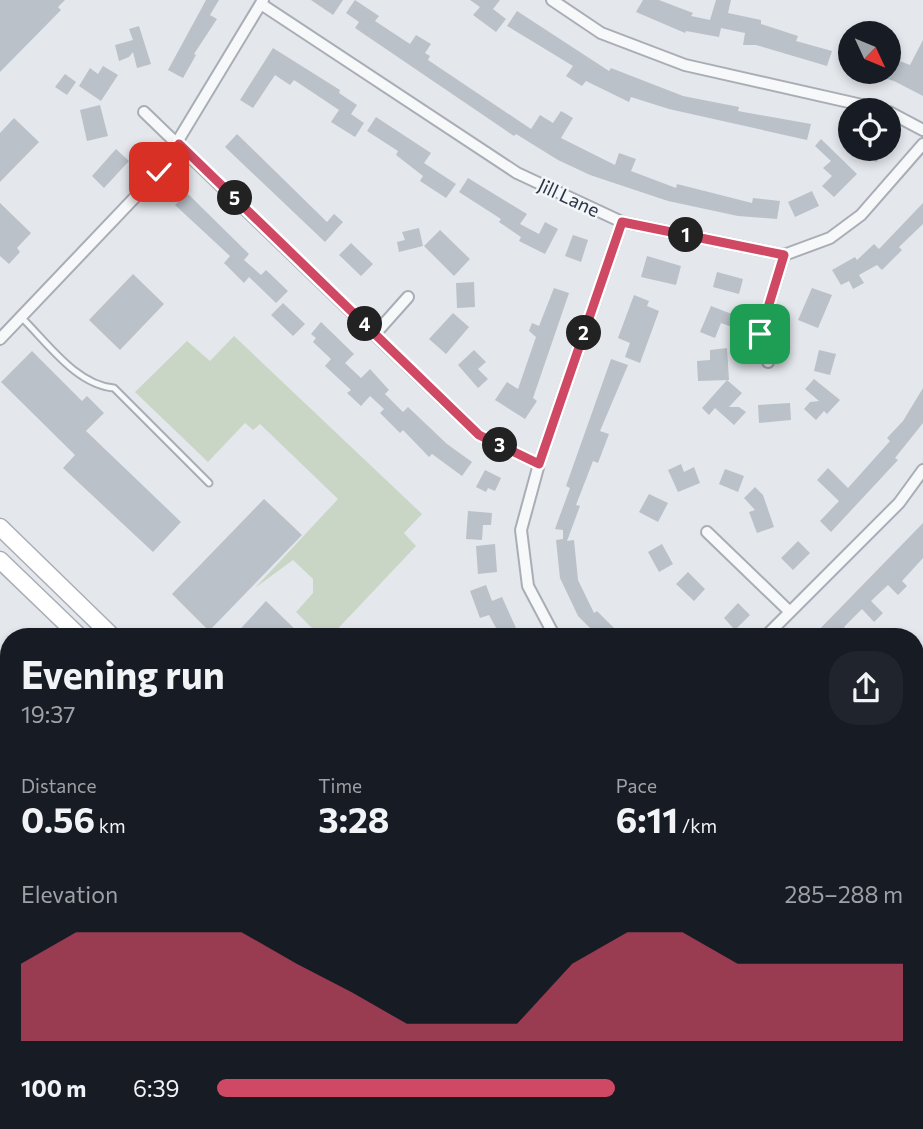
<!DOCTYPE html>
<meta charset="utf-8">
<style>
:root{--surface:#171b24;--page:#20242c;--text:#f1f3f6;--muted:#9ea1a6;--accent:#d04964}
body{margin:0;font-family:Commissioner,sans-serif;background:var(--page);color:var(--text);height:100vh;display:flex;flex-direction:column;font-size:26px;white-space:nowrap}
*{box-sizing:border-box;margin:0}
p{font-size:23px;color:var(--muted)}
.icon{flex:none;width:38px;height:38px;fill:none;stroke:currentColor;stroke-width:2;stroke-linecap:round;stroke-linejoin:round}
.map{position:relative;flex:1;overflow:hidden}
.sheet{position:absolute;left:0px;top:628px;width:924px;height:502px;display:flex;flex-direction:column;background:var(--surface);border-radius:28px 28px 0 0;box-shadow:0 4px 10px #0003}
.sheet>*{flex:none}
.needle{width:46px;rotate:134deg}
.tools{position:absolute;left:838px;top:21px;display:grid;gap:14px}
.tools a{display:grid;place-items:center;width:63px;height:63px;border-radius:50%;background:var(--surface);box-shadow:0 4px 10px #0003;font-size:35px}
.pin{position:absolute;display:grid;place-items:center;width:60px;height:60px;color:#fff;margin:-30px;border-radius:14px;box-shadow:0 4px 10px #0006}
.km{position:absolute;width:35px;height:35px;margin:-18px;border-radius:50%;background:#222;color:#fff;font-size:19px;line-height:35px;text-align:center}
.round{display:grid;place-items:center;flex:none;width:74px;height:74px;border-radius:28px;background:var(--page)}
.headline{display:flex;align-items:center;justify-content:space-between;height:119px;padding:0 21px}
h1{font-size:38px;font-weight:700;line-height:52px}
.figures{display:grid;grid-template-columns:repeat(3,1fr);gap:10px;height:119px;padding:7px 21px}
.figures div{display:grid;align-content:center}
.figures b{font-size:35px;font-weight:700}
.figures small{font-size:19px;font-weight:400}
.figures p{font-size:19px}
.chart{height:196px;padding:14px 21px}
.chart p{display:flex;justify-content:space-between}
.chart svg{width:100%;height:126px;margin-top:7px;fill:var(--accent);opacity:.7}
ul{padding:0 21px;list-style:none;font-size:23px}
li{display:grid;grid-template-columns:112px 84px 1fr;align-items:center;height:52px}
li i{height:18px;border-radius:9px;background:var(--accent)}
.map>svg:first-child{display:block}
.green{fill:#cad6c5}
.building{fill:#bbc1c9}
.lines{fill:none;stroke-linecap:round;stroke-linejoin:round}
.lane-casing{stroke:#a9aeb6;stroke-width:9}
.street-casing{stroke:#a9aeb6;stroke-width:14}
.secondary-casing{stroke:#a9aeb6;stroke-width:19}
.path{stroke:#c1c5cb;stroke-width:2;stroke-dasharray:5 5;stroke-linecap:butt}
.lane{stroke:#f6f8fa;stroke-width:5}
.street{stroke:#f6f8fa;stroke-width:10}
.secondary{stroke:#fff;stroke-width:16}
.route-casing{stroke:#fff;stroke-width:14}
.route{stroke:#d04964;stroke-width:9}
.labels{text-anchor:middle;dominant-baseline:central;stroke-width:5;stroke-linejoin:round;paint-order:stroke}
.street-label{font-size:19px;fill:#2b3544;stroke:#f3f6f9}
</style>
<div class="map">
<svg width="923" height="1129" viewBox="0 0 923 1129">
<rect width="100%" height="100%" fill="#e4e7ec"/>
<path class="green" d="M 234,336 L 422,514 L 404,533 L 416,546 L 330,637 L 321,637 L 296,612 L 313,593 L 313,579 L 293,560 L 255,588 L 338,499 L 260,424 L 253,430 L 245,423 L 208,462 L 135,392 L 187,341 L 210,361 Z
M 923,895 L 923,1129 L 728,1129 L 734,1122 L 915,1122 L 915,903 Z"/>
<path class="building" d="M 0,0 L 65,0 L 58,7 L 61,10 L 0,72 Z
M 206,0 L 219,0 L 210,15 L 217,19 L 194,54 L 196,55 L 183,78 L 168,70 Z
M 311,0 L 343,0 L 333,15 Z
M 355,0 L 379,16 L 375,21 L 410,44 L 416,35 L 431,44 L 425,53 L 430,56 L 428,60 L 531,129 L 540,115 L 553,123 L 561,111 L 573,118 L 561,138 L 615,165 L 619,153 L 636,159 L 631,171 L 676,188 L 677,184 L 752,203 L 753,198 L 780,201 L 777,219 L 738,216 L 668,201 L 590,175 L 558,160 L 516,134 L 514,136 L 355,28 L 359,22 L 346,13 Z
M 470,0 L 500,0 L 493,9 L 506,19 L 496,32 L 473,15 L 480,7 Z
M 643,0 L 659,0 L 693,13 L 691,16 L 710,20 L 716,0 L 731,0 L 728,13 L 761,20 L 761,24 L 798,36 L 796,41 L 832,51 L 827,66 L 756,45 L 743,45 L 745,33 L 721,28 L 719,37 L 686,31 L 685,33 L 636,12 Z
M 517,11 L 609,71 L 611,68 L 683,96 L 739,107 L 738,111 L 811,124 L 807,140 L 669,109 L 631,97 L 629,102 L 586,81 L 582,86 L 566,76 L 573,66 L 507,26 Z
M 139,26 L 151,64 L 137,68 L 133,52 L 129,57 L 119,61 L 115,45 L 133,40 L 129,29 Z
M 923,40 L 923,96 L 894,81 L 868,73 L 889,72 L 889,57 L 910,65 Z
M 273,48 L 340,90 L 339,93 L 357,105 L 351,114 L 364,123 L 355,137 L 331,122 L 339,110 L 294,80 L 290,85 L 275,75 L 253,108 L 240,100 Z
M 103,66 L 118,75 L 101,101 L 79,86 L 90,68 L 98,74 Z
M 65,74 L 76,82 L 67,95 L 55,87 Z
M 100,105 L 108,136 L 87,141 L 80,110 Z
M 376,117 L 431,153 L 424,163 L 456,184 L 446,198 L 420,181 L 423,176 L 396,155 L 398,151 L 367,131 Z
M 14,118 L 39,142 L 0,182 L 0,133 Z
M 237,134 L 327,222 L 334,214 L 343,222 L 325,242 L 225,147 Z
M 821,139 L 857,174 L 834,197 L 822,186 L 832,176 L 823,168 L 831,161 L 815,146 Z
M 116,149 L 129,161 L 104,188 L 92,176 Z
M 850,149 L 882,149 L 877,162 L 845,150 Z
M 468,178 L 527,214 L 520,224 L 539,234 L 545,222 L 558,229 L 545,254 L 519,241 L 521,237 L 499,222 L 501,219 L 459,192 Z
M 812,191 L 819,206 L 795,217 L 788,202 Z
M 187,193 L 249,254 L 244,260 L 261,275 L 266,270 L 288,291 L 276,303 L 249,277 L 244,283 L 224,263 L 230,256 L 175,205 Z
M 0,203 L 31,233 L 17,248 L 20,252 L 9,264 L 0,256 Z
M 923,203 L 923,224 L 899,247 L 902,250 L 882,270 L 877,265 L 859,275 L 864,283 L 853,289 L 849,281 L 841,285 L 832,270 L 855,257 L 857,260 L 874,244 L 879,249 Z
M 419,228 L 423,246 L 399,252 L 397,242 L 405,240 L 402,232 Z
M 440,230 L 470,259 L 454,276 L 424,246 Z
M 573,235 L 588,240 L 581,262 L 565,256 Z
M 351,243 L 373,264 L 361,276 L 339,255 Z
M 647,256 L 681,266 L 676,285 L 641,277 Z
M 717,272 L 743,279 L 739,294 L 713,287 Z
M 133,274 L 164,304 L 120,350 L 89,320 Z
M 474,282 L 475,307 L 457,308 L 456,283 Z
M 554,288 L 569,293 L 533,398 L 537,401 L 525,419 L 495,400 L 507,382 L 518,389 L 536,337 L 529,331 L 532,323 L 539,326 Z
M 812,288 L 832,295 L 818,328 L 798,320 Z
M 634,295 L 649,301 L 647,306 L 659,311 L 640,363 L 625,357 L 630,343 L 618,338 Z
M 283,303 L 305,324 L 293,336 L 271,315 Z
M 711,306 L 737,316 L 732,327 L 721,323 L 715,338 L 700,332 Z
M 453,313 L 469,327 L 446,354 L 429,339 Z
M 321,322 L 354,354 L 345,363 L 361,378 L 370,369 L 389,390 L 385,394 L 403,412 L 408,407 L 447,444 L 472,462 L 462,476 L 432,454 L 429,457 L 403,430 L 400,433 L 380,413 L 384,409 L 370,396 L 361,406 L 347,393 L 351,390 L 325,366 L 331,359 L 313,342 L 316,338 L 311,334 Z
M 727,348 L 729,380 L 698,381 L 697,361 L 710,360 L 710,350 Z
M 474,350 L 486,362 L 478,369 L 488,379 L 478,388 L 458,365 Z
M 819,350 L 836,354 L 830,375 L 814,371 Z
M 32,351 L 82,401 L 87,396 L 104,413 L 86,431 L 181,522 L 153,552 L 63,468 L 75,455 L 1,382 Z
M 611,359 L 628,365 L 600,431 L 609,434 L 598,463 L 593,461 L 576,505 L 580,506 L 567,541 L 574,540 L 578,580 L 594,613 L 597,611 L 623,637 L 599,637 L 578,616 L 560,578 L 556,540 L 563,539 L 563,530 L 555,529 L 570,488 L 566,486 Z
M 814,379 L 840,400 L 827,414 L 824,411 L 816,420 L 804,409 L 810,402 L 819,401 L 805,389 Z
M 727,380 L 742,393 L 729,407 L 739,407 L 746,412 L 734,425 L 715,408 L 709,415 L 702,408 Z
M 923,388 L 923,423 L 895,458 L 898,460 L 831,532 L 820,521 L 839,501 L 817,480 L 828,468 L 848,488 L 890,441 L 887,438 L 903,421 Z
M 790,403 L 791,420 L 759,423 L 758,405 Z
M 681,464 L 684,472 L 694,467 L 700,483 L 678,492 L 668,470 Z
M 725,469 L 744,476 L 738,492 L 719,484 Z
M 485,470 L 501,478 L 495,491 L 488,488 L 486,492 L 476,487 Z
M 755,487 L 763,495 L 774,527 L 757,533 L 749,512 L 755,510 L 744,498 Z
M 649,494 L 668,503 L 658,522 L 639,512 Z
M 264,499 L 302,535 L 209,631 L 172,594 Z
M 468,511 L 492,513 L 491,525 L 483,525 L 482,540 L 466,539 Z
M 923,523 L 923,558 L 902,581 L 907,586 L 898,595 L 888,585 L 871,601 L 883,613 L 874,622 L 862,609 L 844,627 L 855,637 L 812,637 Z
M 798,541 L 810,553 L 793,570 L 781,558 Z
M 495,544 L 497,572 L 478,574 L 476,546 Z
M 662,544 L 673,564 L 659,572 L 648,552 Z
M 688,572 L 705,589 L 694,601 L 676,584 Z
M 486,585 L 492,601 L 502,597 L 520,637 L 501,637 L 489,615 L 480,618 L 470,591 Z
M 266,601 L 303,637 L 233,637 Z
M 738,603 L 750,615 L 735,630 L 724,618 Z"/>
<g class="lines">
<g class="lane-casing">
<path id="lane" d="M 21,317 C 47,342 76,385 114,388 L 209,483
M 915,820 L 923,812"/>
</g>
<g class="street-casing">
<path id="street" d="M 552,0 L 601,33 L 685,65 L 884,110
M 261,4 L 517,173 L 622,222 L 784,255 L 830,238 L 861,215 L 923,144
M 144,112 L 479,435 L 539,464
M 889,112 L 923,130
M 375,334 L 408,297
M 0,339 L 159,172 L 263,0
M 768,362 L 760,334 L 784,255
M 707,532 L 790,612
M 555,637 L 528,586 L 521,530 L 539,464 L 622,222
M 765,637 L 899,503 L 923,470
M 0,742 L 9,748
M 0,785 L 9,772
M 0,979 L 9,988
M 154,1122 L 171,1129
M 328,1129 L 334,1122"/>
</g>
<g class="secondary-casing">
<path id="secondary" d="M 0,527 L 113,637
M 0,560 L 80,637
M 915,875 L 923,867
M 581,1122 L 588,1129
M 616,1122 L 623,1129
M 695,1129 L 701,1122"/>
</g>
<path class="path" d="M 915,898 L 923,890
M 725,1129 L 729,1122"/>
<use href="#lane" class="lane"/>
<use href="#street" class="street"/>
<use href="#secondary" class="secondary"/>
</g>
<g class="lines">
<g class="route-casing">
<path id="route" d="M 159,172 L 179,144 L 479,435 L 539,464 L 622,222 L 784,255 L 760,334"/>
</g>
<use href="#route" class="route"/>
</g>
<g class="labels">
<g class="street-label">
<text transform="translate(569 197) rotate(25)">Jill Lane</text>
</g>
</g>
</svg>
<div class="tools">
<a><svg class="needle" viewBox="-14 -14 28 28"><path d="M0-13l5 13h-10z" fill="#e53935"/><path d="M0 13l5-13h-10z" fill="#9ea1a6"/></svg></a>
<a><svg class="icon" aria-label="locate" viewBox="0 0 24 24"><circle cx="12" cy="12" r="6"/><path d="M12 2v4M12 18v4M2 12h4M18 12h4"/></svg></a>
</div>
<div class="pin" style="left:760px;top:334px;background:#1e9e55"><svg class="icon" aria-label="arrive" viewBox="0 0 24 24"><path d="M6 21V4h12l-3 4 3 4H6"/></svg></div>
<div class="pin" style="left:159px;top:172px;background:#d93025"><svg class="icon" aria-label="check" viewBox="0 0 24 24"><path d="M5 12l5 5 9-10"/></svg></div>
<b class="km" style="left:686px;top:235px">1</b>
<b class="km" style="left:584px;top:333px">2</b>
<b class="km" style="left:500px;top:445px">3</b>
<b class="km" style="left:365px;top:324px">4</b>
<b class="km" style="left:235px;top:198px">5</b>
<section class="sheet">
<div class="headline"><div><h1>Evening run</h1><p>19:37</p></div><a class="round"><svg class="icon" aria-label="share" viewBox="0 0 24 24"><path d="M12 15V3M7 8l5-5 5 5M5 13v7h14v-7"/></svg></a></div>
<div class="figures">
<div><p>Distance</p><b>0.56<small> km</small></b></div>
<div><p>Time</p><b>3:28</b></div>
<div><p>Pace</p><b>6:11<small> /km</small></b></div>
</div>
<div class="chart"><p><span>Elevation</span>285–288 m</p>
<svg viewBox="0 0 160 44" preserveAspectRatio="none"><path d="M0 44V17L10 6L20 6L30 6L40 6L50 17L60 27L70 38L80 38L90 38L100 17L110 6L120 6L130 17L140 17L150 17L160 17V44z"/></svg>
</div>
<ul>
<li><b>100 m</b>6:39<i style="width:58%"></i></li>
</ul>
</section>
</div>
